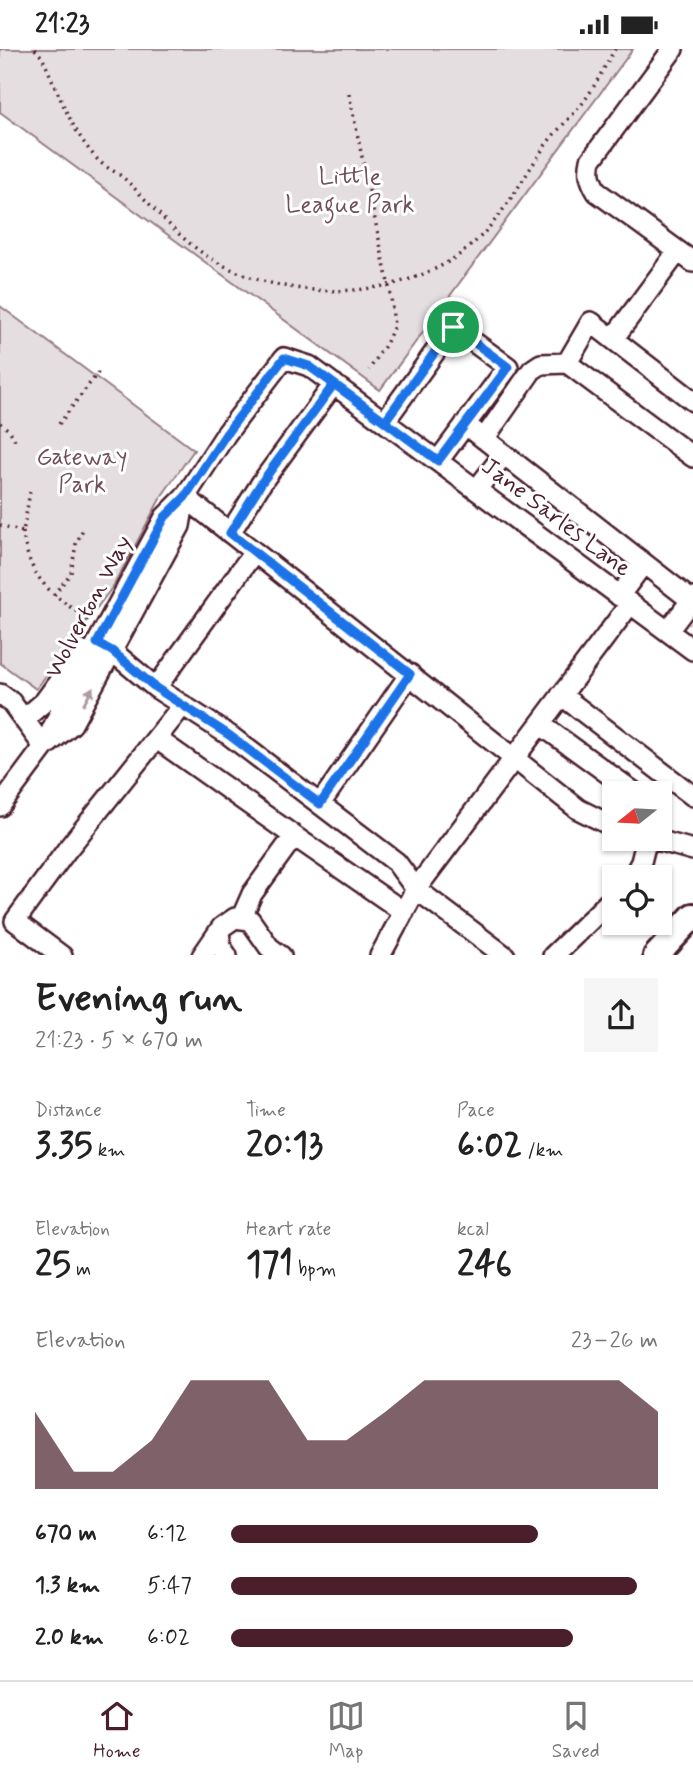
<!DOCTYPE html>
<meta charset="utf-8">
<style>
:root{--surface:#fff;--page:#f6f6f6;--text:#222;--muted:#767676;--line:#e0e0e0;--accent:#4a1f2b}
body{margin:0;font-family:Mynerve,sans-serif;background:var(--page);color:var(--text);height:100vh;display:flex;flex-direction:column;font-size:26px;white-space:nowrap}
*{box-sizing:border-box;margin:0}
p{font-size:23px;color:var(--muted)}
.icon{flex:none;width:38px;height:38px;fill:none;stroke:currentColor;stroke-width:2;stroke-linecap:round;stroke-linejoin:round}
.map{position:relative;height:906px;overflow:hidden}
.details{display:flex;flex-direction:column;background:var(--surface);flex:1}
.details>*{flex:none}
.needle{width:46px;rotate:252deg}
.fabs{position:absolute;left:602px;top:732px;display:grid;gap:14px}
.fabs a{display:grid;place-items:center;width:70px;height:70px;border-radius:0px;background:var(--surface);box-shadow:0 2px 5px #0004;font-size:35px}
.pin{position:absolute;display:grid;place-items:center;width:60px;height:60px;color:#fff;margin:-30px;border:4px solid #fff;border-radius:50%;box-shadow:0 2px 7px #0007}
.round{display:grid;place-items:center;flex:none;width:74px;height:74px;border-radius:0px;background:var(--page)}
.headline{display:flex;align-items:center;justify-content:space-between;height:119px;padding:0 35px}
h1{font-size:38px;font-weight:700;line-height:52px}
.stats{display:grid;grid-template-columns:repeat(3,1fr);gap:10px;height:119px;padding:7px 35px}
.stats div{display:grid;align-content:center}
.stats b{font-size:35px;font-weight:700}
.stats small{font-size:19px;font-weight:400}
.stats p{font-size:19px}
.chart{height:196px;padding:14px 35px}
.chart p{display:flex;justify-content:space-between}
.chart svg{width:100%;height:126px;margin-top:7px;fill:var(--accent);opacity:.7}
ul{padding:0 35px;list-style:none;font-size:23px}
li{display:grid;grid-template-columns:112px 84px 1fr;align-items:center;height:52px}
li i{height:18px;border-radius:9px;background:var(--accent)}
.status{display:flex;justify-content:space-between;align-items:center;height:49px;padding:0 35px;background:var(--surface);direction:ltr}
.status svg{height:19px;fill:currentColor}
.tabs{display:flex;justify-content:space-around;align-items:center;height:98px;border-top:2px solid var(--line);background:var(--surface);font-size:19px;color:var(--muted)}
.tabs a{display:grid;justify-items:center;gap:4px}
.tabs .on{color:var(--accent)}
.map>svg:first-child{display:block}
.park{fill:#e5dee0;stroke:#987e86;stroke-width:2}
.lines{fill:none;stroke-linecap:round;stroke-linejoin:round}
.minor-casing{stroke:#4a1f2b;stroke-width:24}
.major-casing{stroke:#4a1f2b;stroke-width:30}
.path{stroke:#4a1f2b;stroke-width:3.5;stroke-dasharray:2 5;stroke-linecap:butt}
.minor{stroke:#fff;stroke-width:19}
.major{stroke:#fff;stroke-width:24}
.oneway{fill:#ae9aa0}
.route-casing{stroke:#fff;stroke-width:14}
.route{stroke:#1a73e8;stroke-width:9}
.labels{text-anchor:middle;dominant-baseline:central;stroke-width:6;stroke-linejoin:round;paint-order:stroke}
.park-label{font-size:24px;fill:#714f58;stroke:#fff}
.street-label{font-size:24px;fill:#4a1f2b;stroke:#fff}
</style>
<div class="status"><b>21:23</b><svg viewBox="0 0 49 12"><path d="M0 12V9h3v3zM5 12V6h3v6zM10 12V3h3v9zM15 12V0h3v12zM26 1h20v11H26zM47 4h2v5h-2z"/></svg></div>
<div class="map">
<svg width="693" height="907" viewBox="0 0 693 907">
<rect width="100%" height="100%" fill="#fff"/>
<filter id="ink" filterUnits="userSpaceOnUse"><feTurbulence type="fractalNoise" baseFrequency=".0143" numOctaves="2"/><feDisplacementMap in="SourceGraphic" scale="14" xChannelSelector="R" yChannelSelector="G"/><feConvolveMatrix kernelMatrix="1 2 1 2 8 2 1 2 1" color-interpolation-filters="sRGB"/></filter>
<g filter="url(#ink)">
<path class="park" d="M 0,0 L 633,0 L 380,341 L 0,63 Z
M 0,257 L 194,401 L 161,448 L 114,536 L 36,640 L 0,614 Z"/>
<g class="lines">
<g class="minor-casing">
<path id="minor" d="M 673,0 L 591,111 C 588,124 590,131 597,143 L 693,213
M 613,290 L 678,202
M 693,352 L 591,273 L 567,314 L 693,408
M 385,372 L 453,278 L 508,318 L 438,412
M 465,375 L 691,551
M 484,390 L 532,321 L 541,315 L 567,314
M 477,440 L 504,405
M 185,448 L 578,760 L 614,778
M 230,484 L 262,433 L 334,335
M 619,547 L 643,515
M 668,582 L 693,549
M 97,594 L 112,602 L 156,639 L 229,686 L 396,813 L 416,840 L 505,907
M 156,639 L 254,503
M 0,645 L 11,653 L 44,698
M 561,646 L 693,747
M 24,670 L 44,653 L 81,602
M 540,675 L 635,744
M 157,690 L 294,787 L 252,845 L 241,870
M 48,695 L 72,675 L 180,477 L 185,448
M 320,755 L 410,625
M 0,757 L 44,698 L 60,663 L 165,468 L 185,448 L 226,385 L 284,309 L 309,317 L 693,601
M 294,787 L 404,863
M 650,789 L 693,801
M 633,828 L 641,813 L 647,789
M 219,883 L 221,898 L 227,907
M 62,907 L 15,872 L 66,802 L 183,656
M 202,907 L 222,878 L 235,869 L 250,871 L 269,898 L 281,907
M 380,907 L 416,840 L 630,555
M 553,907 L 614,848"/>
</g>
<g class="major-casing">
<path id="major" d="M 656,907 L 693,867"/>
</g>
<path class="path" d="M 35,0 L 42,8 C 58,42 71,82 97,110 C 105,119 118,123 127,132 C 154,158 179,191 212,210 C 284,254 401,254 468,199 C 502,171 522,130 547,94 C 558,80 571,68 582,55 C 595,38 604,18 615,0
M 349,45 L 391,248 L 394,277 L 386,295 L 369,321
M 0,374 L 10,382 L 17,395
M 59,375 L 100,321
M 0,476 L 23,483 L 30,443
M 23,483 C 29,532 52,545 90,572
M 54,546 L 71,524 L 76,495 L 83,480"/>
<use href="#minor" class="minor"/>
<use href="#major" class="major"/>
</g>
<defs><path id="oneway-solid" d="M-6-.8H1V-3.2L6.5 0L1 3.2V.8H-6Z" transform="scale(1.75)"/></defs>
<use class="oneway" href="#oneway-solid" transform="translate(88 647) rotate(-61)"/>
</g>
<g class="lines" filter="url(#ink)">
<g class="route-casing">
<path id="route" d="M 453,278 L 385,372 L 309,317 L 284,309 L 226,385 L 185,448 L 165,468 L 97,594 L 112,602 L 156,639 L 229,686 L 320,755 L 410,625 L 230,484 L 262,433 L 334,335 L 438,412 L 508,318 L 453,278"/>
</g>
<use href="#route" class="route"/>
</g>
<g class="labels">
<g class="park-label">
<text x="350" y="128">Little<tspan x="350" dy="28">League Park</tspan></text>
<text x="82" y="408">Gateway<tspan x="82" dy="28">Park</tspan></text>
</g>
<g class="street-label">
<text transform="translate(556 469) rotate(37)">Jane Sarles Lane</text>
<text transform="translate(89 558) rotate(-62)">Wolverton Way</text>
</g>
</g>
</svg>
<div class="fabs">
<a><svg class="needle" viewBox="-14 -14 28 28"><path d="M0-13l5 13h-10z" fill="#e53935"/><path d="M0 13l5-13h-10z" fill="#767676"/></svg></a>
<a><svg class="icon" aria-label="locate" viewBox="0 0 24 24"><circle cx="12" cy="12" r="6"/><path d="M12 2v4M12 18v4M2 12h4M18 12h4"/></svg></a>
</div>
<div class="pin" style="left:453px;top:278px;background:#1e9e55"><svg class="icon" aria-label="arrive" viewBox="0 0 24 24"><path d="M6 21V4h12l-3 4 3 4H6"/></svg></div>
</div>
<section class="details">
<div class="headline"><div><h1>Evening run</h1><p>21:23 · 5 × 670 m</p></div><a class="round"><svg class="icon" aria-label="share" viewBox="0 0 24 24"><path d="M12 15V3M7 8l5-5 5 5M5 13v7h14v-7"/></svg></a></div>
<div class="stats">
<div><p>Distance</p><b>3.35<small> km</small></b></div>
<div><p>Time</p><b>20:13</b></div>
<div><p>Pace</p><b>6:02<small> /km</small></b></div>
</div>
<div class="stats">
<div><p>Elevation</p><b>25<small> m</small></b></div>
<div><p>Heart rate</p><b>171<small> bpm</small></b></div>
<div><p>kcal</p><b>246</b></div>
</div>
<div class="chart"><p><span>Elevation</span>23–26 m</p>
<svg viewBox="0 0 160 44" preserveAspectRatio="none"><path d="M0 44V17L10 38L20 38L30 27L40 6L50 6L60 6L70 27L80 27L90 17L100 6L110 6L120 6L130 6L140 6L150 6L160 17V44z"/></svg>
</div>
<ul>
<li><b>670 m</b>6:12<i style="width:72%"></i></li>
<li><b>1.3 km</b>5:47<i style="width:95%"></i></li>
<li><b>2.0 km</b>6:02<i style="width:80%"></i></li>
</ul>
</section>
<nav class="tabs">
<a class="on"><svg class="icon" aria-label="home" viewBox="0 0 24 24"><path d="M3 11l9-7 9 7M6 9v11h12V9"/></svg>Home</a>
<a><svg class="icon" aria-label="map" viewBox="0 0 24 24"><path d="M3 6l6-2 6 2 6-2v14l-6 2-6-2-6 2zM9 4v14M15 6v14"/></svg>Map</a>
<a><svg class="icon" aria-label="saved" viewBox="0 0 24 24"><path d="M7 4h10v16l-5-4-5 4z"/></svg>Saved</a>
</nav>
